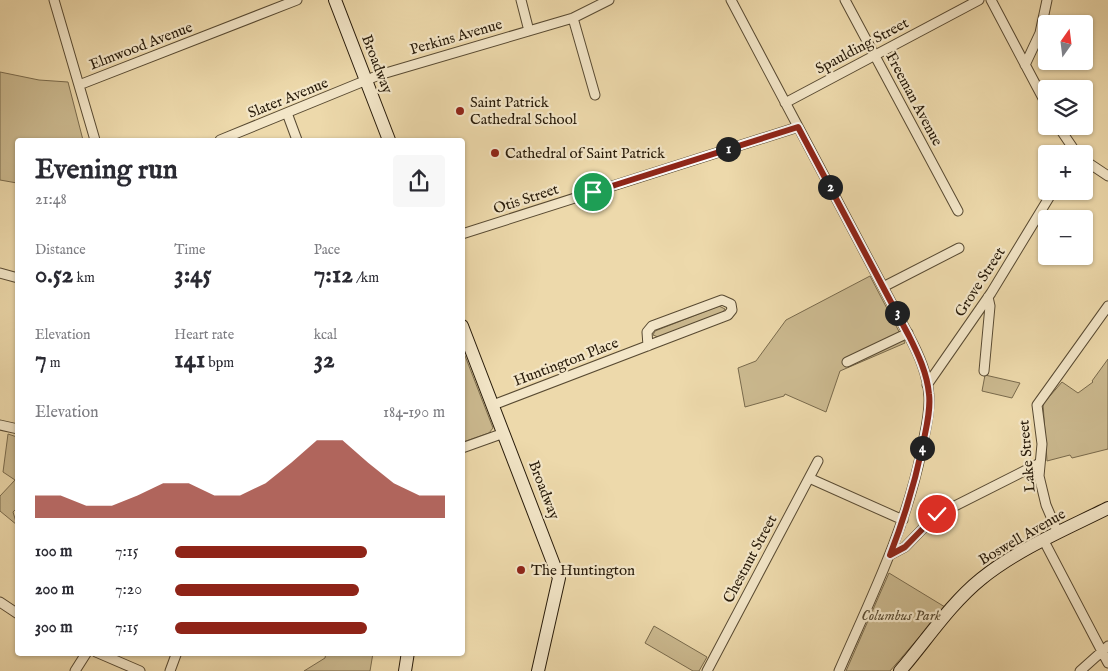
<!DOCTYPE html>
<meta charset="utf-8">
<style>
:root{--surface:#fff;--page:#f7f7f7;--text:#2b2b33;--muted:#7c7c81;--accent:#8f2418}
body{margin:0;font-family:"IM FELL English",serif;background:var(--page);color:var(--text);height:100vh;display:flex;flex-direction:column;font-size:19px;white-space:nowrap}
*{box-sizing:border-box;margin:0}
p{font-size:16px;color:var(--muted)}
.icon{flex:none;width:28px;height:28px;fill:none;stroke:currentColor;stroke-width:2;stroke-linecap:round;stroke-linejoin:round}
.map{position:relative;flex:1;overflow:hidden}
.panel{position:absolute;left:15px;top:138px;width:450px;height:518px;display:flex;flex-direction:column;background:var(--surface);border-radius:5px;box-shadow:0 1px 4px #0004}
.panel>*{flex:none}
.needle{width:32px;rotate:14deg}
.buttons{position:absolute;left:1038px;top:15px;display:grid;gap:10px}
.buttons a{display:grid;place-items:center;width:55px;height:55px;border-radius:5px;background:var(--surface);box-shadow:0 1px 4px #0004;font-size:25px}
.pin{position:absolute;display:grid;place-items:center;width:42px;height:42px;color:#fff;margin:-21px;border:2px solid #fff;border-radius:50%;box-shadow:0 1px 5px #0007}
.km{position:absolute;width:25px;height:25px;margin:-12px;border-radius:50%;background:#222;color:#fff;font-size:14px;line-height:25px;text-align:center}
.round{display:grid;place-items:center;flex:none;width:52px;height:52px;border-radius:5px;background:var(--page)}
.summary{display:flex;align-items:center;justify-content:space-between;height:85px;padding:0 20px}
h1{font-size:28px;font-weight:700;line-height:38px}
.metrics{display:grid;grid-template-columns:repeat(3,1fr);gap:8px;height:85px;padding:5px 20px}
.metrics div{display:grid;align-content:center}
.metrics b{font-size:25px;font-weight:700}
.metrics small{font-size:14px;font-weight:400}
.metrics p{font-size:14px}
.chart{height:140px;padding:10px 20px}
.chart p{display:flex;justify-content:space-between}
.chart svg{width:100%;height:90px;margin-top:5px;fill:var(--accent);opacity:.7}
ul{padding:0 20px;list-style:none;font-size:16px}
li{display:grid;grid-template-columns:80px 60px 1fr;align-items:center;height:38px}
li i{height:12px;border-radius:6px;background:var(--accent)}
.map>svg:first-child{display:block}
.green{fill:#cbb98f;stroke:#796a4c}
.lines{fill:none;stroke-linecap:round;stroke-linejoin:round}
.street-casing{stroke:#584a32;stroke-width:11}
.secondary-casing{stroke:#271a09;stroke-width:14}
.street{stroke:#f3e6c8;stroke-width:9}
.secondary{stroke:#f3e6c8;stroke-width:12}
.route-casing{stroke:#fff;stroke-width:10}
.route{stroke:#8f2418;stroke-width:6}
.poi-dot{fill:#8f2418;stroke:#f3e6c8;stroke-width:2}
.labels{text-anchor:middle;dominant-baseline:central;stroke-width:4.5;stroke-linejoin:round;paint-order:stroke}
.street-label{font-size:15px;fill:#271a09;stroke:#f3e6c8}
.poi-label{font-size:15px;fill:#271a09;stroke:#f3e6c8;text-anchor:start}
.park-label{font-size:15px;font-style:italic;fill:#584a31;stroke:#f3e6c8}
</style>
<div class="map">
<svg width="1108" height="671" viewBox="0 0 1108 671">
<rect width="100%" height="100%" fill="#edd9ab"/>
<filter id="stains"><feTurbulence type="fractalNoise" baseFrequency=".004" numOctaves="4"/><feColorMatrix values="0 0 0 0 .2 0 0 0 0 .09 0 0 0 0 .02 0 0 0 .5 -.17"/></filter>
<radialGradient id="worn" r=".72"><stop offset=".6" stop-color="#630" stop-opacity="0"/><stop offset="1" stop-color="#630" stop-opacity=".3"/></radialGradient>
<path class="green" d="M 0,72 L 39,80 L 68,82 L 83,140 L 18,140 L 17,183 L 0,180 Z
M 870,276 L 905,343 L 840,371 L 826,412 L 785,394 L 784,396 L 745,407 L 738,368 L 756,361 L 786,320 Z
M 719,306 L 725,309 L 723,312 L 658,337 L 653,335 L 655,331 Z
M 462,348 L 493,428 L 489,433 L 463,442 Z
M 1108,359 L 1108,449 L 1072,458 L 1070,455 L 1047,461 L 1043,404 L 1062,382 L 1078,393 L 1093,382 L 1092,381 Z
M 985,375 L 1020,383 L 1012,398 L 982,391 Z
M 8,434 L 17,437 L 17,508 L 13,512 L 17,525 L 0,511 L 0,496 L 15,480 L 3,472 Z
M 889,573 L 945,607 L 890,671 L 846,671 Z
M 654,626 L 707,657 L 699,671 L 693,671 L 645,643 Z
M 326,653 L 373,653 L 370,671 L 304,671 L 325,658 Z"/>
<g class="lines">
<g class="street-casing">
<path id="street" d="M 54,0 L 95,140
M 521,0 L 529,31
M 731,0 L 909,336 C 919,355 928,375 929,397 C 930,416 924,435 921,453 C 905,530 870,600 839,671
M 845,0 L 958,211
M 991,0 L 1046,104
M 573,18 L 595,95
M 1025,65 L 1040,33 L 1047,0
M 79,85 L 297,0
M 785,103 L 979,0
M 287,113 L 297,140
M 1058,126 L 1077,154
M 220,140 L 379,75 L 573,18 L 609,0
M 1084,160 L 1108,176
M 462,234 L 798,127
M 0,273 L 18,278
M 883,287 L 959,248
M 847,362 L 908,333
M 984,371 L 990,306 L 988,297
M 927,385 L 991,293 L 1053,191
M 493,405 L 728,315 L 732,310 L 731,304 L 722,300 L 652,326 L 647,332 L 648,346
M 0,425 L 18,429
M 462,448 L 504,433
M 809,478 L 903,520
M 1058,533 L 1046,505 L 1039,476 L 1042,444 L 1037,405 L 1108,306
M 1044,541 L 1108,663
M 890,555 L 905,547 L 935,516 L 1038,464
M 0,602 L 18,614
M 96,652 L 140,671
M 75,671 L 87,652
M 170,671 L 177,652
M 707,671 L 818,461
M 1080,671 L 1108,646"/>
</g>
<g class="secondary-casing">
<path id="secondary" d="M 335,0 L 389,140
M 462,326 L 559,578 L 538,671
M 405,671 L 408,652
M 900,671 C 926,641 950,604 981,579 C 1018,549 1066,529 1108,508"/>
</g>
<use href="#street" class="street"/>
<use href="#secondary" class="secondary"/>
</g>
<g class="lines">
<g class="route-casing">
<path id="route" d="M 593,192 L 798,127 L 909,336 C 918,354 927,373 929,394 C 931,410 926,428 923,444 C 915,482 904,519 890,555 L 905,547 L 937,514"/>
</g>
<use href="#route" class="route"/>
</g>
<g class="poi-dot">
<circle cx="460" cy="111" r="5"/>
<circle cx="495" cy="153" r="5"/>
<circle cx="521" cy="570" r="5"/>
</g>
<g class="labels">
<g class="street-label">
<text transform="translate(456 37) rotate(-16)">Perkins Avenue</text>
<text transform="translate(141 46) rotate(-21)">Elmwood Avenue</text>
<text transform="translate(862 46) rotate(-28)">Spaulding Street</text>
<text transform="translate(377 64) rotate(69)">Broadway</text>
<text transform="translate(288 98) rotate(-22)">Slater Avenue</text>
<text transform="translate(914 99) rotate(62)">Freeman Avenue</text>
<text transform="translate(526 199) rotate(-18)">Otis Street</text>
<text transform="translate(980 282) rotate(-57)">Grove Street</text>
<text transform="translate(566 362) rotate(-21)">Huntington Place</text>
<text transform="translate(1027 456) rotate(-95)">Lake Street</text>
<text transform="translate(544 490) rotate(69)">Broadway</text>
<text transform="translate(1022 537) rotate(-30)">Boswell Avenue</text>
<text transform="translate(750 559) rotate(-62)">Chestnut Street</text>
</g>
<g class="poi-label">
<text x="470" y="102">Saint Patrick<tspan x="470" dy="17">Cathedral School</tspan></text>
<text x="505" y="153">Cathedral of Saint Patrick</text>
<text x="531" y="570">The Huntington</text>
</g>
<g class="park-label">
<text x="901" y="615">Columbus Park</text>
</g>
</g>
<rect width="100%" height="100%" filter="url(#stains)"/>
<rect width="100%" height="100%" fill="url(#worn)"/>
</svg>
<div class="buttons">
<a><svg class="needle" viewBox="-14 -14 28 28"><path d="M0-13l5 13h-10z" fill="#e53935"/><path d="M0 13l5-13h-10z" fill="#7c7c81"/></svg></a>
<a><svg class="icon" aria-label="layers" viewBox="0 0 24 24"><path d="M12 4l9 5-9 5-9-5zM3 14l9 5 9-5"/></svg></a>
<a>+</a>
<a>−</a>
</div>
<div class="pin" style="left:593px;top:192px;background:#1e9e55"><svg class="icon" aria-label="arrive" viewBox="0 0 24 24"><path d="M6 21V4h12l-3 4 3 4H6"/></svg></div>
<div class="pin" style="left:937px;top:514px;background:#d93025"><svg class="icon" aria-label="check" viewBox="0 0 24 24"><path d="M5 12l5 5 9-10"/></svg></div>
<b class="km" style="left:728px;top:149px">1</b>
<b class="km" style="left:830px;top:187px">2</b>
<b class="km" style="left:897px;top:313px">3</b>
<b class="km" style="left:922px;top:448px">4</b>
<section class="panel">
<div class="summary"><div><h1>Evening run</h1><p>21:48</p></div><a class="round"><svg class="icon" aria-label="share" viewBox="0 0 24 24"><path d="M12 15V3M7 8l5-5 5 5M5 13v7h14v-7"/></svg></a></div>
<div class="metrics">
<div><p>Distance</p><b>0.52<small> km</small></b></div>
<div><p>Time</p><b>3:45</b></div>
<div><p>Pace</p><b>7:12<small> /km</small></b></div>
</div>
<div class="metrics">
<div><p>Elevation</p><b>7<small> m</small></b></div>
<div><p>Heart rate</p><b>141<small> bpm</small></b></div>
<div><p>kcal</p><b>32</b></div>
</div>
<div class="chart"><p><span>Elevation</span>184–190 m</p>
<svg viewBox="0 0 160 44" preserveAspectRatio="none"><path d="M0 44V33L10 33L20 38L30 38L40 33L50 27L60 27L70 33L80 33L90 27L100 17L110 6L120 6L130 17L140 27L150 33L160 33V44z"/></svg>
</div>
<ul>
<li><b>100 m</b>7:15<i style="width:71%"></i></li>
<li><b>200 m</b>7:20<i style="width:68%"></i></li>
<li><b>300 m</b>7:15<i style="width:71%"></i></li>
</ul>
</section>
</div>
